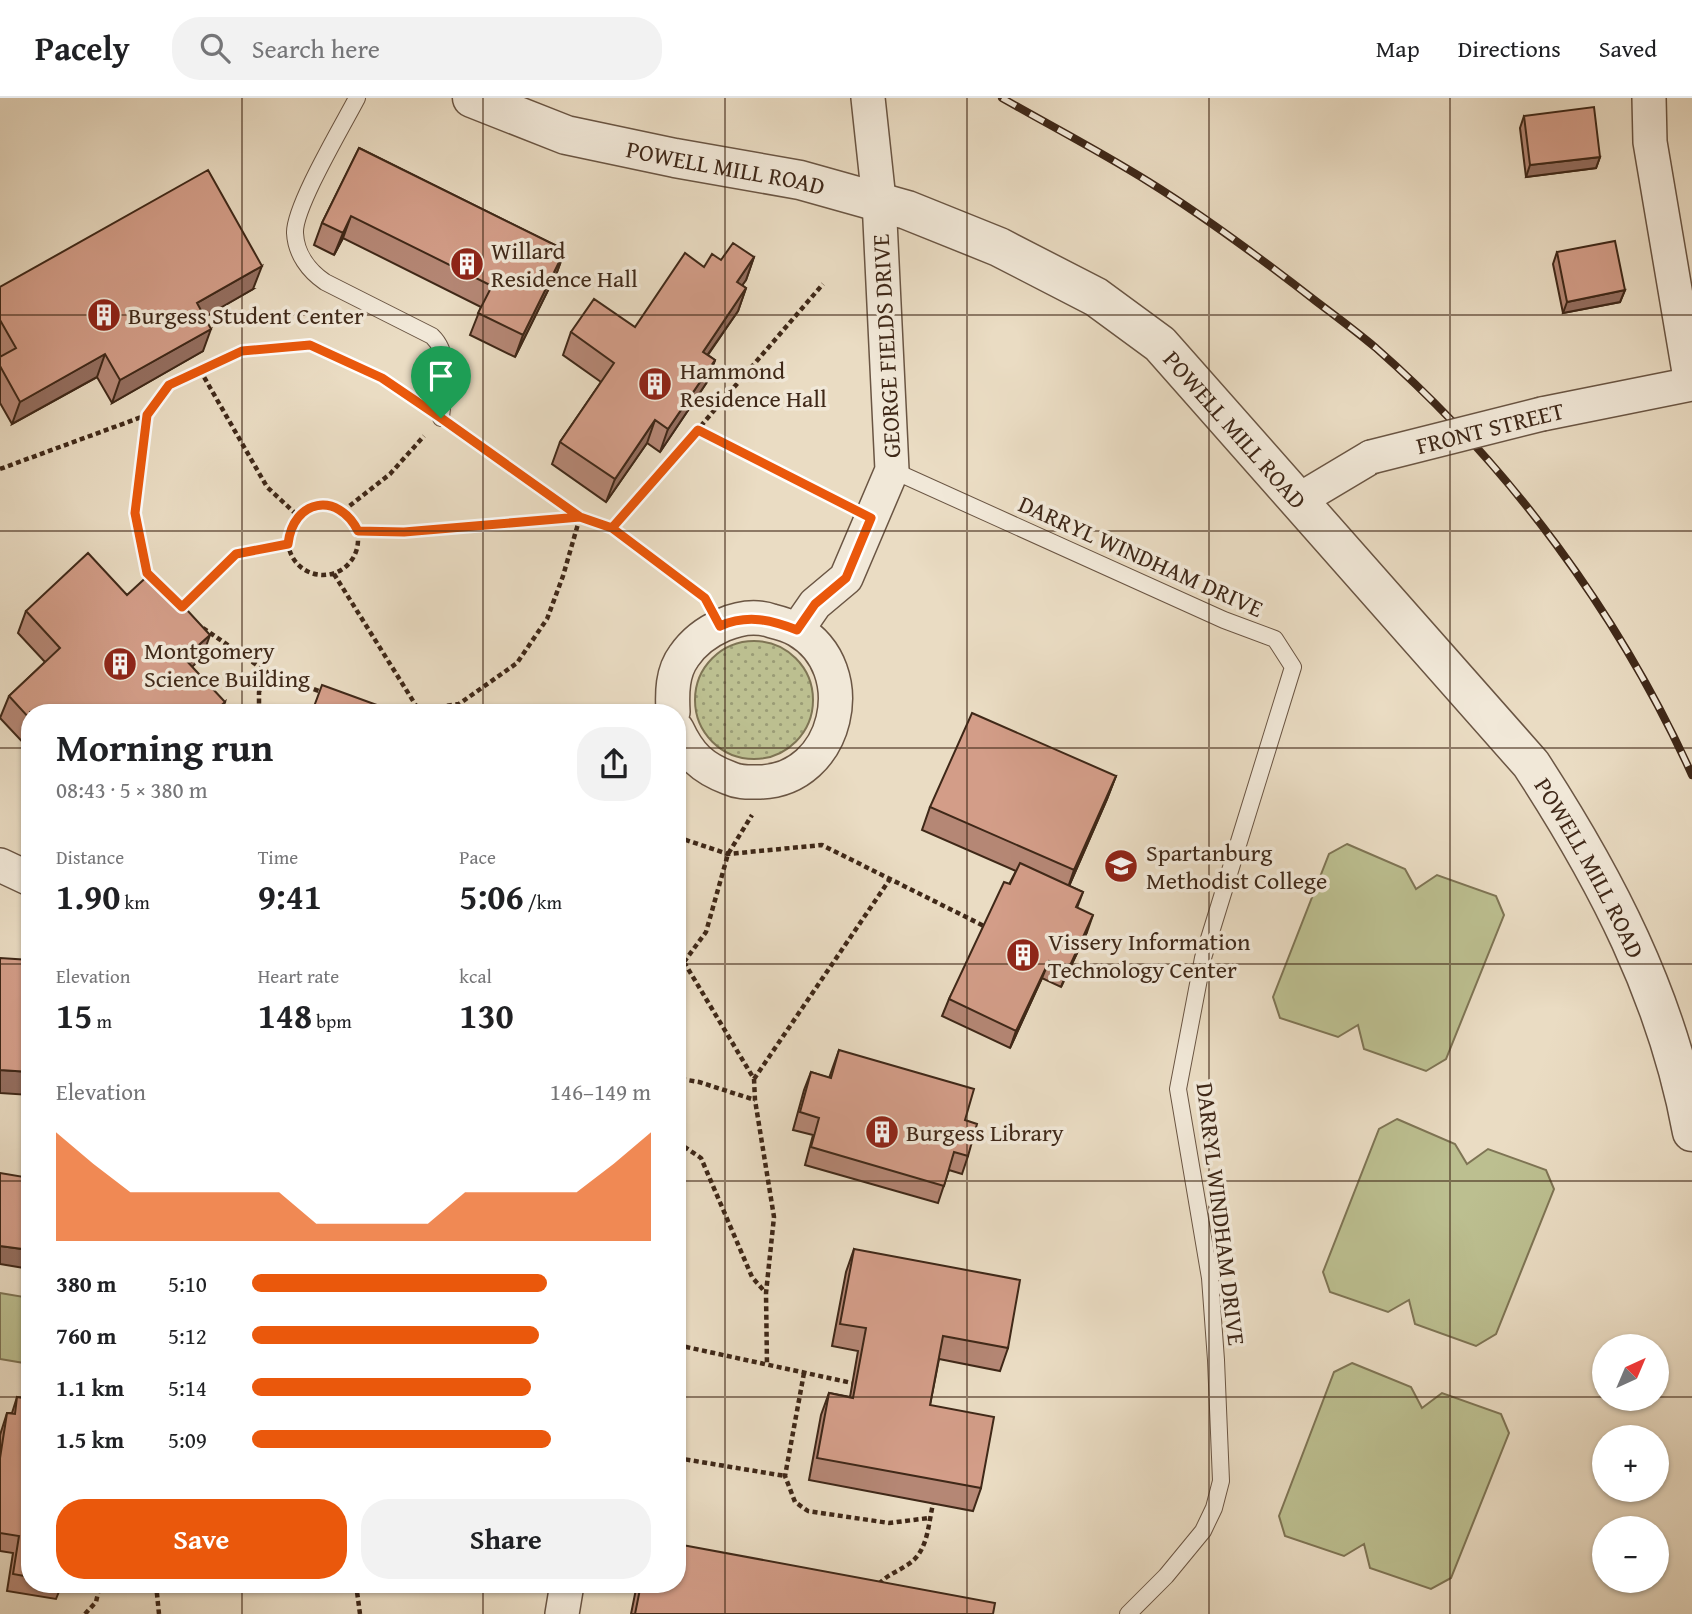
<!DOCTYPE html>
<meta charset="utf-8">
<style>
:root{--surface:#fff;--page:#f2f2f2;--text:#202124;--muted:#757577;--line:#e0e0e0;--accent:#ea580c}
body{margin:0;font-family:"Gentium Book Plus",serif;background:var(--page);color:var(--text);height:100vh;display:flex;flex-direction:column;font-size:26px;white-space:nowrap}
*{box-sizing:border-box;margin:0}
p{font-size:23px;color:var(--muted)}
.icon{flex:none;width:38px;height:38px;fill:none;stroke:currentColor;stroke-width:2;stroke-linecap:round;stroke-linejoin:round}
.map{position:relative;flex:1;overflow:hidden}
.drawer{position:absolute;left:21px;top:606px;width:665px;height:889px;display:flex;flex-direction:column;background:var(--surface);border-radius:28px;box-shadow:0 2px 5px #0004}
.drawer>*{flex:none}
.needle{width:46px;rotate:44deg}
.tools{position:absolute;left:1592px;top:1236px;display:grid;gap:14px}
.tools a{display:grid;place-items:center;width:77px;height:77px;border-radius:50%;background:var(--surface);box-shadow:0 2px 5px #0004;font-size:35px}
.pin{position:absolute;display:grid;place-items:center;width:60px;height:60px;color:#fff;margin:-72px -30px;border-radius:50% 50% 50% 0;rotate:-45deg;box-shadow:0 0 7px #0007}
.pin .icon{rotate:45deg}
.round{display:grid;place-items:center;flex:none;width:74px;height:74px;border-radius:28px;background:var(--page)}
.headline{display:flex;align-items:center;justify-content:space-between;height:119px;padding:0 35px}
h1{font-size:38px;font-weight:600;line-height:52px}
.metrics{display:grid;grid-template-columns:repeat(3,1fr);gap:10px;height:119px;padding:7px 35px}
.metrics div{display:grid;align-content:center}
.metrics b{font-size:35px;font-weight:600}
.metrics small{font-size:19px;font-weight:400}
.metrics p{font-size:19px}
.chart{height:196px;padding:14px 35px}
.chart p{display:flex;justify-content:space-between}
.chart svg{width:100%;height:126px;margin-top:7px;fill:var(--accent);opacity:.7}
.button{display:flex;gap:14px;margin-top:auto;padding:14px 35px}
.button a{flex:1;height:80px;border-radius:28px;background:var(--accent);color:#fff;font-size:28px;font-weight:600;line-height:80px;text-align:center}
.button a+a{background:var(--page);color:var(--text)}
ul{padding:0 35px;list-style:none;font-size:23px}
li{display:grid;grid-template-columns:112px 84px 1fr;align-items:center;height:52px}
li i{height:18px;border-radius:9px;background:var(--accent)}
header{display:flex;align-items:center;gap:42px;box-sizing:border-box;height:98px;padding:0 35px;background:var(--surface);border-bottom:2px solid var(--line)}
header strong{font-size:33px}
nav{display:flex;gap:38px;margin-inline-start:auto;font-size:24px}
.search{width:490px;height:63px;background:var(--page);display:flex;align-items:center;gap:18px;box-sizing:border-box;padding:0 24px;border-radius:28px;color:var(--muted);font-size:26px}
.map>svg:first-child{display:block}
.grass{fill:url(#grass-dots);stroke:#7e7454;stroke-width:2}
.pitch{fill:#bcbf90;stroke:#7e7454;stroke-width:2}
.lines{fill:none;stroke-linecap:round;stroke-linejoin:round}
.service-casing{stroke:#6a5543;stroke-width:18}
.minor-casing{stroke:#6a5543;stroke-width:36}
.tertiary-casing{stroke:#6a5543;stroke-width:41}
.path{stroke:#3f2818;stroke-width:4.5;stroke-dasharray:5 3.5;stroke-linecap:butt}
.service{stroke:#f1e8d8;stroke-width:16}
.minor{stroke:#f1e8d8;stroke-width:33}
.tertiary{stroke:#f1e8d8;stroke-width:38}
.rail-casing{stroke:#3f2818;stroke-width:8}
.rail{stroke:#f1e8d8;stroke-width:5;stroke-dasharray:16;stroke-linecap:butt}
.minor-bridge-casing{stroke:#6a5543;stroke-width:36;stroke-linecap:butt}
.minor-bridge{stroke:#f1e8d8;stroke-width:33}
.wall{fill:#b58775;stroke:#3f2818;stroke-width:2}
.shaded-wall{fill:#946e5f;stroke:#3f2818;stroke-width:2}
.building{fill:#d39d88;stroke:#3f2818;stroke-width:2}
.route-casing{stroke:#fff;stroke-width:14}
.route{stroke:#ea580c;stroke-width:9}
.grid{fill:none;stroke:#3f2818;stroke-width:2;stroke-opacity:0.55}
.labels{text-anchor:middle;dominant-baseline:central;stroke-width:7;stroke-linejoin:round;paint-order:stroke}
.street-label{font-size:24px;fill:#3f2818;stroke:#f1e8d8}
.poi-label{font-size:24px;fill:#3f2818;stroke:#f1e8d8;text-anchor:start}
</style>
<header>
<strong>Pacely</strong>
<div class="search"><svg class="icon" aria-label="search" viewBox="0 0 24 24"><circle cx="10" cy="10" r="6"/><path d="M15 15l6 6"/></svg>Search here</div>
<nav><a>Map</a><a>Directions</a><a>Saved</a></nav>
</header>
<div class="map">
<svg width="1692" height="1516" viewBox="0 0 1692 1516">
<defs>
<pattern id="grass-dots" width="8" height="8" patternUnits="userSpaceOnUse" patternTransform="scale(1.75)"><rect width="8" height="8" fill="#bcbf90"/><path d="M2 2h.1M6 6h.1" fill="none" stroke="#9a9b75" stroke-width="1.8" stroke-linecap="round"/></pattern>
</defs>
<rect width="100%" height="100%" fill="#eadcc3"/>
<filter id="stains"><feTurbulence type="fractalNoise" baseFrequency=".00286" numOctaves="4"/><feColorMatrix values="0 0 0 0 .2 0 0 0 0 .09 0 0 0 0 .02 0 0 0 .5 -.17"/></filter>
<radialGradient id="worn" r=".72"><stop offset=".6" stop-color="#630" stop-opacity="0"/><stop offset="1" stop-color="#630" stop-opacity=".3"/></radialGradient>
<path class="grass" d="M695 602a59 59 0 1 1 118 0a59 59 0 1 1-118 0Z"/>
<path class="pitch" d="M 1347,746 L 1405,771 L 1416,791 L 1437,777 L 1496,798 L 1504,817 L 1446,961 L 1426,973 L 1364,951 L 1358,927 L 1338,939 L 1280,920 L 1273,899 L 1329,756 Z
M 1397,1021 L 1455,1046 L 1467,1066 L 1488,1051 L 1546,1072 L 1554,1091 L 1496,1236 L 1476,1248 L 1415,1226 L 1409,1202 L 1388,1214 L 1330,1194 L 1323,1174 L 1379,1031 Z
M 0,1195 L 30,1200 L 30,1266 L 0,1261 Z
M 1352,1265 L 1411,1289 L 1422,1310 L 1442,1295 L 1501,1316 L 1509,1335 L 1451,1480 L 1431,1491 L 1370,1470 L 1364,1446 L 1344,1458 L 1285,1438 L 1279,1418 L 1334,1274 Z"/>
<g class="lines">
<g class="service-casing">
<path id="service" d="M 357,0 C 343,27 294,109 295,135 C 296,156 309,173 325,184 L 432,238 C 453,258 443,293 441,320
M 892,372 L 1224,522 L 1275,541 L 1293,569 L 1203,860 L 1178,991 L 1210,1180 L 1216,1262 L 1221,1383 L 1214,1410 L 1203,1433 L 1166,1478 L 1128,1516"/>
</g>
<g class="minor-casing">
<path id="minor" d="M 1649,0 L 1650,44 L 1691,286
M 1542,316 L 1692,286
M 1299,402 L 1371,359
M 797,532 L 815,506 L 846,480 L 892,372 L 879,102 L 868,0
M 673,614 C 672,595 672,574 684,558 C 701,533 741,512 772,523 C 780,525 790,528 797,532 C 864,571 838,682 760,684 C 748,684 740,685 729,680 C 702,670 689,657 677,631
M 0,767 L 30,781
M 562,1516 L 567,1486"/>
</g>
<g class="tertiary-casing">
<g id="tertiary">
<path id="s1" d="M 472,0 L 566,37 L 675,60 L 800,82 L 907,112 L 999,149 L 1096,199 L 1160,246 L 1531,666 C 1606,781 1667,898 1692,1034"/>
</g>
</g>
<path class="path" d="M 200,272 L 267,389 L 297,417
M 698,332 L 844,406
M 459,333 L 580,419 L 612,431 L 703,499
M 0,371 L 147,317
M288 442a35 35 0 1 1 70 0a35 35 0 1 1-70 0Z
M 343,413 L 390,376 L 424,338
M 612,431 L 823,186
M 357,434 L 404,434 L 580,419
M 334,476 L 420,614
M 152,480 L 147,475 L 135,415 L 147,317 L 169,287 L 242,253 L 310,247 L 382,280 L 417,304
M 182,509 L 236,456 L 288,446
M 203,530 L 267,574 L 324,595
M 383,610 L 399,614
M 259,614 L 259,594 L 267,575
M 405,614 L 459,606 L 517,565 L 547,521 L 563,478 L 580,419
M 29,728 L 30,728
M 677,739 L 728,756 L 822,747 L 984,828
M 684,864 L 754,981 L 755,1002 L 774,1119 L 766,1195 L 767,1267
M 684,864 L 706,834 L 728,756 L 752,717
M 677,976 C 688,993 681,1018 677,1036
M 681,981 L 699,984 L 755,1002
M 754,981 L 890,781
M 677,1044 L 701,1060 L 752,1179 L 765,1194
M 677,1247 L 852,1285
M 804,1275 L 785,1378 L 795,1404 L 808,1413 L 889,1425 L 929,1420
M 677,1360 L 785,1378
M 156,1486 L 159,1516
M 356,1486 L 360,1516
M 879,1486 C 887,1477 897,1474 907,1467 C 928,1455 928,1427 933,1406
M 85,1516 L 96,1504 L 100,1486"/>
<use href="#service" class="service"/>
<use href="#minor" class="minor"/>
<use href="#tertiary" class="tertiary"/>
<g class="rail-casing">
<path id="rail" d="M 1002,0 C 1051,28 1101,54 1149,84 C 1207,120 1263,162 1317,204 C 1337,219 1357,234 1376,250 C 1509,367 1619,516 1692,677"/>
</g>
<use href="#rail" class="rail"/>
<g class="minor-bridge-casing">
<path id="minor-bridge" d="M 1371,359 L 1542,316"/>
</g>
<use href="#minor-bridge" class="minor-bridge"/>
</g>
<path class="wall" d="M 1524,18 L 1600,59 L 1596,70 L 1526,79 L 1520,30 Z
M 359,50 L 565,152 L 557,174 L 515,259 L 470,237 L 481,209 L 343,140 L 334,157 L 314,147 L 322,125 Z
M 1557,154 L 1625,192 L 1620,204 L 1563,215 L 1553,166 Z
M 754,159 L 746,182 L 742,187 L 746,190 L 738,213 L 708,257 L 715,262 L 707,284 L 660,354 L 647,345 L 606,404 L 552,366 L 560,344 L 601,284 L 563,257 L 571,234 L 635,229 L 704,169 L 721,162 Z
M 0,189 L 253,191 L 204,219 L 203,253 L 112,305 L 97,279 L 12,326 L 0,305 Z
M 127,497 L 202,560 L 192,568 L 30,614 L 30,652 L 0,620 L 9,598 L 45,564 L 18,535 L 26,513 Z
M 1116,678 L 1107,701 L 1069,788 L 1083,794 L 1077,810 L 1087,834 L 1061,889 L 1042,880 L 1010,950 L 942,918 L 949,901 L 1016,773 L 922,732 L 930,709 Z
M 839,952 L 965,1022 L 968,1058 L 962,1076 L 949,1072 L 938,1105 L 805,1067 L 813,1037 L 793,1032 L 804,992 L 811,974 L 829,980 Z
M 854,1151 L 1008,1250 L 1000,1273 L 939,1261 L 930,1307 L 981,1390 L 973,1413 L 809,1382 L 821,1317 L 829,1295 L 850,1299 L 858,1253 L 832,1248 L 846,1174 Z
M 17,1299 L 30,1301 L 30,1486 L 62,1486 L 56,1501 L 7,1493 L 13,1455 L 0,1453 L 0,1337 L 7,1315 L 12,1315 Z
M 637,1486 L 677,1486 L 993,1516 L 631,1516 Z"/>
<path class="shaded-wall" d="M 1600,59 L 1596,70 L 1526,79 L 1530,67 Z
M 351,118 L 343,140 L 334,157 L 343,135 Z
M 565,152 L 557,174 L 515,259 L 523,237 Z
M 754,159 L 746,182 L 729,206 L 737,184 Z
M 262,168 L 253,191 L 189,228 L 197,205 Z
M 746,190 L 738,213 L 694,276 L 703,254 Z
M 1625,192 L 1620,204 L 1563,215 L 1567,204 Z
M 211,231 L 203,253 L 112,305 L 120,282 Z
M 105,256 L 97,279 L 12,326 L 20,304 Z
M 715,262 L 707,284 L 660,354 L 668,331 Z
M 655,322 L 647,345 L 606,404 L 615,381 Z
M 210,537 L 202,560 L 176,583 L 184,560 Z
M 225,604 L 222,614 L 214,614 Z
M 1116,678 L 1107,701 L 1066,795 L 1074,772 Z
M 1093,817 L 1087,834 L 1061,889 L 1068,872 Z
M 1049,863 L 1042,880 L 1010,950 L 1016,933 Z
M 0,972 L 30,974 L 30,997 L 0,995 Z
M 0,1148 L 30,1152 L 30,1171 L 0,1166 Z"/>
<path class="building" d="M 1594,9 L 1600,59 L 1530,67 L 1524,18 Z
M 359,50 L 565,152 L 523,237 L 478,215 L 492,188 L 351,118 L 343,135 L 322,125 Z
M 208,72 L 262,168 L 197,205 L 211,231 L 120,282 L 105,256 L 20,304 L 0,268 L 0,259 L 16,250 L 0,222 L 0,189 Z
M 1615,143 L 1625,192 L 1567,204 L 1557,154 Z
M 733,145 L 754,159 L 737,184 L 746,190 L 703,254 L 715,262 L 668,331 L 655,322 L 615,381 L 560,344 L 614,265 L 571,234 L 594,201 L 635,229 L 685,155 L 704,169 L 712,156 L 721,162 Z
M 88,455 L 127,497 L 152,474 L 210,537 L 184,560 L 225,604 L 214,614 L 30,614 L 30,621 L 9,598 L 60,550 L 26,513 Z
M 322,587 L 396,614 L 312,614 Z
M 972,615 L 1116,678 L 1074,772 L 930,709 Z
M 1020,765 L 1083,794 L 1076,809 L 1093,817 L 1068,872 L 1049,863 L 1016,933 L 949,901 L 1004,784 L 1010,786 Z
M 0,860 L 30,862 L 30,974 L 0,972 Z
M 839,952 L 974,991 L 965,1022 L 977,1026 L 968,1058 L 954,1054 L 944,1088 L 811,1049 L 819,1020 L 800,1014 L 811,974 L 831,980 Z
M 0,1075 L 30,1080 L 30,1152 L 0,1148 Z
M 854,1151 L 1020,1182 L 1008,1250 L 943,1238 L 930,1307 L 994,1319 L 981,1390 L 817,1360 L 829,1295 L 853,1300 L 866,1230 L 840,1226 Z
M 17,1299 L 30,1301 L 30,1479 L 13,1476 L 19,1438 L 0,1435 L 0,1360 L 7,1315 L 15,1316 Z
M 677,1446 L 995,1505 L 993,1516 L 635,1516 L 641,1486 L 677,1486 Z"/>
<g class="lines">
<g class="route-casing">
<path id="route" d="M 441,320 L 382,280 L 310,247 L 242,253 L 169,287 L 147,317 L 135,415 L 147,475 L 182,509 L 236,456 L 288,446 C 293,401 338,393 358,433 L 404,434 L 580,419 L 612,430 L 698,332 L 871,420 L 846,480 L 815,506 L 797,532 C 771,522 748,516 720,528 L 705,500 L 612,430 L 580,419 L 441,320"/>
</g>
<use href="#route" class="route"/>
</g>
<path class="grid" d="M 242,0 L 242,614M 483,0 L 483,614M 725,0 L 725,1516M 967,0 L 967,1516M 1209,0 L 1209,1516M 1450,0 L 1450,1516M 0,217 L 1692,217M 0,433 L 1692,433M 0,650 L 30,650M 677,650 L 1692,650M 0,866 L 30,866M 677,866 L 1692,866M 0,1083 L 30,1083M 677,1083 L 1692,1083M 0,1299 L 30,1299M 677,1299 L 1605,1299M 1657,1299 L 1692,1299M 242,1486 L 242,1516M 483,1486 L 483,1516"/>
<defs>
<g id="building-disc" transform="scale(1.75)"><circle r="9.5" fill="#8f2418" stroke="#f1e8d8"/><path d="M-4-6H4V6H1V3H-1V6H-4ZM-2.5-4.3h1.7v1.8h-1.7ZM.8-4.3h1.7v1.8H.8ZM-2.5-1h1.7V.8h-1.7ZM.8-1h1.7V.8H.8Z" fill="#fff"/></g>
<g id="university-disc" transform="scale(1.75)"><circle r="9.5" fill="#8f2418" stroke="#f1e8d8"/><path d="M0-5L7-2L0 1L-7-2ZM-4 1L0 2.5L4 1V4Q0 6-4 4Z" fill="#fff"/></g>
</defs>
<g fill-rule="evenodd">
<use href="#building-disc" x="467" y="166"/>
<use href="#building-disc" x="104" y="217"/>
<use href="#building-disc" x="655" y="286"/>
<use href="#building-disc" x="120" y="566"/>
<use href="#university-disc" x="1121" y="768"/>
<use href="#building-disc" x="1023" y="857"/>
<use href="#building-disc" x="882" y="1034"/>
</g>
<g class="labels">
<g class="street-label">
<text stroke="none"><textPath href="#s1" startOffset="264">POWELL MILL ROAD</textPath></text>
<text transform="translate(886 248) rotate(-93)">GEORGE FIELDS DRIVE</text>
<text transform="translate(1490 330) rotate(-14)">FRONT STREET</text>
<text stroke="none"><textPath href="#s1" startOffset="852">POWELL MILL ROAD</textPath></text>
<text transform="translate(1141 458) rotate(24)">DARRYL WINDHAM DRIVE</text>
<text stroke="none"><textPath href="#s1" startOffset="1418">POWELL MILL ROAD</textPath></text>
<text transform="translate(1221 1116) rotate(83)">DARRYL WINDHAM DRIVE</text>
</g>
<g class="poi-label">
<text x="491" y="152">Willard<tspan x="491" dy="28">Residence Hall</tspan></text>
<text x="128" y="217">Burgess Student Center</text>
<text x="680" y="272">Hammond<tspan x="680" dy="28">Residence Hall</tspan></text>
<text x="144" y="552">Montgomery<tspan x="144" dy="28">Science Building</tspan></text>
<text x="1146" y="754">Spartanburg<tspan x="1146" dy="28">Methodist College</tspan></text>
<text x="1048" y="843">Vissery Information<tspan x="1048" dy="28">Technology Center</tspan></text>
<text x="906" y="1034">Burgess Library</text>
</g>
</g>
<rect width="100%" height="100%" filter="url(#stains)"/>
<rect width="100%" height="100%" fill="url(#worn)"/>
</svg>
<div class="tools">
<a><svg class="needle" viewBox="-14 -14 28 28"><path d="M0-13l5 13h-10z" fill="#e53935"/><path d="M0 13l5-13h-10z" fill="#757577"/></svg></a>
<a>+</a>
<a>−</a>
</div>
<div class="pin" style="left:441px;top:320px;background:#1e9e55"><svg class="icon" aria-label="arrive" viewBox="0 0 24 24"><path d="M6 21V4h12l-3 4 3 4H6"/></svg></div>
<section class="drawer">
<div class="headline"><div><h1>Morning run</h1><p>08:43 · 5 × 380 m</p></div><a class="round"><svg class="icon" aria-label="share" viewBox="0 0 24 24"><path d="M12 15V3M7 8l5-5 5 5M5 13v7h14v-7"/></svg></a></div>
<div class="metrics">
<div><p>Distance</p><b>1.90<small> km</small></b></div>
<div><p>Time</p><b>9:41</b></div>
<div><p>Pace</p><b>5:06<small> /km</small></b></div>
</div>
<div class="metrics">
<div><p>Elevation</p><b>15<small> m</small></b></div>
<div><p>Heart rate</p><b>148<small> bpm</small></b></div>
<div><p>kcal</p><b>130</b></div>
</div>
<div class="chart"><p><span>Elevation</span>146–149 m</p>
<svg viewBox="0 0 160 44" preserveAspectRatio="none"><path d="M0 44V6L10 17L20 27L30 27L40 27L50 27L60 27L70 38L80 38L90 38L100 38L110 27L120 27L130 27L140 27L150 17L160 6V44z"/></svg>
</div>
<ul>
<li><b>380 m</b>5:10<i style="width:74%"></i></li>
<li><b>760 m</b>5:12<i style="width:72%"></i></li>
<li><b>1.1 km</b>5:14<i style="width:70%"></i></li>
<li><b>1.5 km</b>5:09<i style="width:75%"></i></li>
</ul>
<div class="button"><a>Save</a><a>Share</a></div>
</section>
</div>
